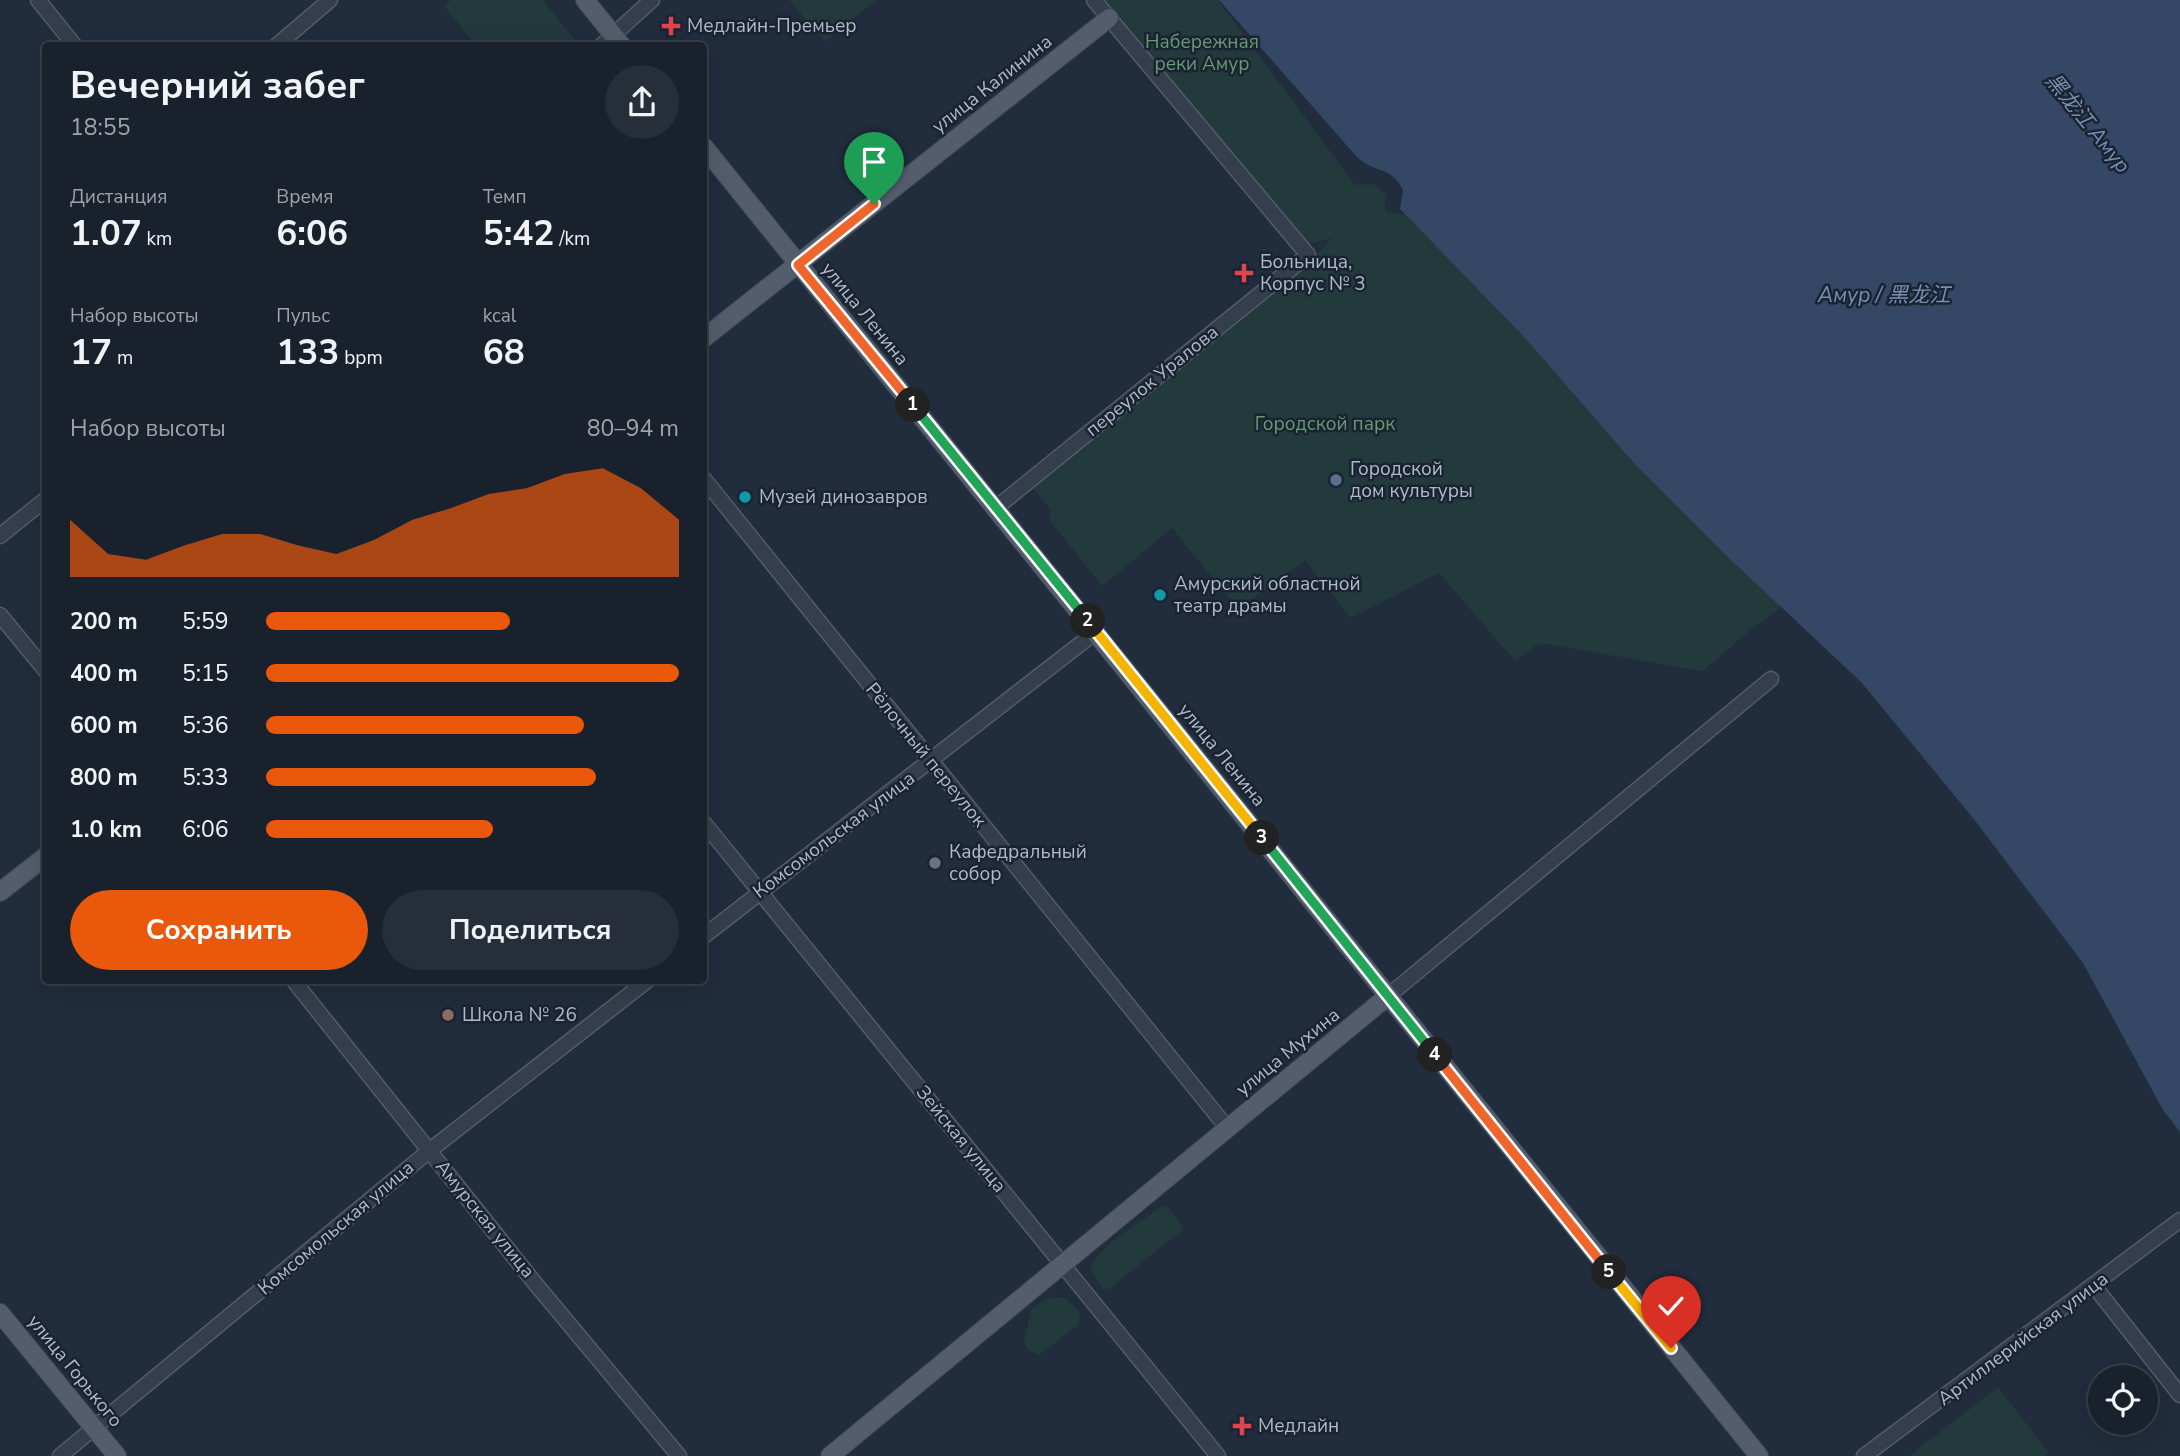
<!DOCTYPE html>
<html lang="ru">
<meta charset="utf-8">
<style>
:root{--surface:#19212d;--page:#262e39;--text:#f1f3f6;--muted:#9fa3aa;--line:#373e49;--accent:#ea580c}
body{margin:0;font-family:"Nunito Sans","Noto Sans SC",sans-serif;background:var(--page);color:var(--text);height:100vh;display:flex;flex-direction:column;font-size:26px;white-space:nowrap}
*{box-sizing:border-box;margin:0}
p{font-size:23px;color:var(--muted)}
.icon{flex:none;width:38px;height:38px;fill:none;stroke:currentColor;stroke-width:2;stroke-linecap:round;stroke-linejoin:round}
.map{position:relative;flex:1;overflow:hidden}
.panel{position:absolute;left:42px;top:42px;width:665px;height:942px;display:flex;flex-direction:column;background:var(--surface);border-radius:7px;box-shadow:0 7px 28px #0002,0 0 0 2px var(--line)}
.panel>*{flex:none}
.fabs{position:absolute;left:2088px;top:1365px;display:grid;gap:14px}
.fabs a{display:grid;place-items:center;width:70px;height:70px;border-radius:50%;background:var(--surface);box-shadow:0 7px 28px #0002,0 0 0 2px var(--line);font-size:35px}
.pin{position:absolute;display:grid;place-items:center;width:60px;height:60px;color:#fff;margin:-72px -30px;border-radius:50% 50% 50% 0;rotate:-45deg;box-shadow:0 0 7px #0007}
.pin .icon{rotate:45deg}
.km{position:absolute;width:35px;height:35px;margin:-18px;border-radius:50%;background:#222;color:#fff;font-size:19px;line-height:35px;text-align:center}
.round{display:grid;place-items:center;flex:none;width:74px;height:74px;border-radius:37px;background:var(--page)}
.summary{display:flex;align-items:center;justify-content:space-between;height:119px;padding:0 28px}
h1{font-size:38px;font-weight:700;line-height:52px}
.metrics{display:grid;grid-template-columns:repeat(3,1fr);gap:10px;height:119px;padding:7px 28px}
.metrics div{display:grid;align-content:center}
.metrics b{font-size:35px;font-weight:700}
.metrics small{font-size:19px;font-weight:400}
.metrics p{font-size:19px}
.chart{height:196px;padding:14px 28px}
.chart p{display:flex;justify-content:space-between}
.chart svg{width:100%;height:126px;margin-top:7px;fill:var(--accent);opacity:.7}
.button{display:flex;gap:14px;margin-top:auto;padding:14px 28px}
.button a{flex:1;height:80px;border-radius:42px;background:var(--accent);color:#fff;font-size:28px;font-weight:700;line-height:80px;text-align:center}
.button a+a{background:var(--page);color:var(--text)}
ul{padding:0 28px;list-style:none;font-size:23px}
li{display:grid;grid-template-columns:112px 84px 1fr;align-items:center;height:52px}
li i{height:18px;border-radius:9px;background:var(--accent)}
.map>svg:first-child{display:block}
.green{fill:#233a3d}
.water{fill:#344764}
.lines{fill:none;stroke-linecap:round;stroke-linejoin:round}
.minor-casing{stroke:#535c6a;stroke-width:17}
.major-casing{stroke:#3e4755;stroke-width:20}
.minor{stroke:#353e4c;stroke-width:14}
.major{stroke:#535d6c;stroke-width:18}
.split-1-casing{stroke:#fff;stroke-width:14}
.split-2-casing{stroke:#fff;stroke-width:14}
.split-3-casing{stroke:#fff;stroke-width:14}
.split-4-casing{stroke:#fff;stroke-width:14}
.split-5-casing{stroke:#fff;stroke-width:14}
.split-6-casing{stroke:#fff;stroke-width:14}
.split-1{stroke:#f0652b;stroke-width:9}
.split-2{stroke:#22a559;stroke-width:9}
.split-3{stroke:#f5b400;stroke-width:9}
.split-4{stroke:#22a559;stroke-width:9}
.split-5{stroke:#f0652b;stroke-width:9}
.split-6{stroke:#f5b400;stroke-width:9}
.health-dot{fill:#e0444e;stroke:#1a2331;stroke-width:2.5}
.service-dot{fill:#5c6f8a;stroke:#1a2331;stroke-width:2.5}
.culture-dot{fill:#0f9aa8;stroke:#1a2331;stroke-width:2.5}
.worship-dot{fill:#6b7280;stroke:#1a2331;stroke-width:2.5}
.education-dot{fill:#8d6e63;stroke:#1a2331;stroke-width:2.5}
.labels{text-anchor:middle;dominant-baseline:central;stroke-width:5;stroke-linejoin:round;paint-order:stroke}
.poi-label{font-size:19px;fill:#b0b9c8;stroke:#1a2331;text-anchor:start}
.park-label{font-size:19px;fill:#669a72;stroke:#1a2331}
.street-label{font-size:19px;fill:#b0b9c8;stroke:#1a2331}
.water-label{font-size:21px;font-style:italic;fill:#768fb2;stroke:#1a2331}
</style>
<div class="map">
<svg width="2180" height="1456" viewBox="0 0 2180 1456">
<rect width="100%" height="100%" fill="#212c3c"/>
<path class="green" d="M 451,0 L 543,0 L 577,43 L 476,45 L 444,6 Z
M 789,0 L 876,0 L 825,42 Z
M 1099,0 L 1218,0 L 1355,185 L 1373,184 L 1386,194 L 1385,212 L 1405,214 L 1525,338 L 1632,461 L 1782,607 L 1751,629 L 1703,671 L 1539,643 L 1515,661 L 1439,573 L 1351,618 L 1305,560 L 1238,609 L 1172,528 L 1102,586 L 1050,521 L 1050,509 L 1032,487 L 1300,271 L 1332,238 L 1306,245 Z
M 1162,1206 L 1168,1208 L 1183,1226 L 1181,1231 L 1109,1289 L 1103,1289 L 1090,1269 C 1102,1242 1140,1223 1162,1206 Z
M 1064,1297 L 1080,1312 L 1078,1325 L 1039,1355 L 1028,1350 L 1024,1342 L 1031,1310 L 1046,1299 Z
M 1998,1387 L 2049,1453 L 2046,1456 L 1909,1456 Z"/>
<path class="water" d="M 1219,0 L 2180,0 L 2180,1132 L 2163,1110 L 2083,963 L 1973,818 L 1861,682 L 1731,560 L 1632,461 L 1525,338 L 1400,209 L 1403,190 C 1391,165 1374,174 1356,156 Z"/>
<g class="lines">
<g class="minor-casing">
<path id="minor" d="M 38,0 L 75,46
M 276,46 L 330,0
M 601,46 L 652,0
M 704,479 L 1228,1129
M 997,507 L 1308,255 L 1094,0
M 0,536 L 46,499
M 0,615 L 46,671
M 704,823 L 1218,1456
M 704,936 L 1097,631
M 293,980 L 534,1282 L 679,1456
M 1388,996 L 1771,679
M 2094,1286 L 2180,1395
M 60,1456 L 429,1151 L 648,980
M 1864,1456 L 2180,1220"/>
</g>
<g class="major-casing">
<path id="major" d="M 585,0 L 622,46
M 704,147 L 1759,1456
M 704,338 L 1109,18
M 0,892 L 46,856
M 0,1313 L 117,1456
M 830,1456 L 1388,996"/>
</g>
<use href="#minor" class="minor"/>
<use href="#major" class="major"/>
</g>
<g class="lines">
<g class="split-1-casing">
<path id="split-1" d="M 874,204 L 798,265 L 913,405"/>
</g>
<g class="split-2-casing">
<path id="split-2" d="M 913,405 L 1088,621"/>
</g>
<g class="split-3-casing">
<path id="split-3" d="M 1088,621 L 1262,838"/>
</g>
<g class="split-4-casing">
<path id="split-4" d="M 1262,838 L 1435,1055"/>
</g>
<g class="split-5-casing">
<path id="split-5" d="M 1435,1055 L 1609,1272"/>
</g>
<g class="split-6-casing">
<path id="split-6" d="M 1609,1272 L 1671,1348"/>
</g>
<use href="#split-1" class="split-1"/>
<use href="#split-2" class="split-2"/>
<use href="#split-3" class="split-3"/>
<use href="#split-4" class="split-4"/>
<use href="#split-5" class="split-5"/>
<use href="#split-6" class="split-6"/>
</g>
<g class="health-dot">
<path d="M667.5 15.5h7v7h7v7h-7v7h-7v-7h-7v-7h7z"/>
<path d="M1240.5 262.5h7v7h7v7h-7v7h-7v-7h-7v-7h7z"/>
<path d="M1238.5 1415.5h7v7h7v7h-7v7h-7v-7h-7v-7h7z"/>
</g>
<circle class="service-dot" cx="1336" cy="480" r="7"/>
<g class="culture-dot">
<circle cx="745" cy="497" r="7"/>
<circle cx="1160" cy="595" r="7"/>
</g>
<circle class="worship-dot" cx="935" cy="863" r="7"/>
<circle class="education-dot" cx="448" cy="1015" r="7"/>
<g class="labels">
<g class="poi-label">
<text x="687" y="26">Медлайн-Премьер</text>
<text x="1260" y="262">Больница,<tspan x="1260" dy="22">Корпус № 3</tspan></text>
<text x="1350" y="469">Городской<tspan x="1350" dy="22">дом культуры</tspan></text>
<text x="759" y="497">Музей динозавров</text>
<text x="1174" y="584">Амурский областной<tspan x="1174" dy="22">театр драмы</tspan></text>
<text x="949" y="852">Кафедральный<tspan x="949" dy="22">собор</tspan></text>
<text x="462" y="1015">Школа № 26</text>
<text x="1258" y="1426">Медлайн</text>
</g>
<g class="park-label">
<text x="1202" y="42">Набережная<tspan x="1202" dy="22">реки Амур</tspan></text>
<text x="1325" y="424">Городской парк</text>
</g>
<g class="street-label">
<text transform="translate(992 84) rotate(-38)">улица Калинина</text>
<text transform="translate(865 314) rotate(51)">улица Ленина</text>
<text transform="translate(1152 381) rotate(-39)">переулок Уралова</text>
<text transform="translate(926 755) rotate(51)">Рёлочный переулок</text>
<text transform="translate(1222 755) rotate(51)">улица Ленина</text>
<text transform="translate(834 835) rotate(-37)">Комсомольская улица</text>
<text transform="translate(1288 1052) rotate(-39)">улица Мухина</text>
<text transform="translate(961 1139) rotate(51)">Зейская улица</text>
<text transform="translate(485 1219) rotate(51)">Амурская улица</text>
<text transform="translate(336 1228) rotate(-40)">Комсомольская улица</text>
<text transform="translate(2023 1339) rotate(-37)">Артиллерийская улица</text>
<text transform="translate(75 1371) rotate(51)">улица Горького</text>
</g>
<g class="water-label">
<text transform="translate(2088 123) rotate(51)">黑龙江 Амур</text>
<text x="1884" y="295">Амур / 黑龙江</text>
</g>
</g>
</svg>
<div class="fabs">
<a><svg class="icon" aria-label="locate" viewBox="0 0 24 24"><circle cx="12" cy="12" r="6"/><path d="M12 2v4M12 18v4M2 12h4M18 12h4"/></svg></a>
</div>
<div class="pin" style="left:874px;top:204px;background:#1e9e55"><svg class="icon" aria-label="arrive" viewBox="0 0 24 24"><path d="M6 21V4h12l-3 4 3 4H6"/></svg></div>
<div class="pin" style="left:1671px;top:1348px;background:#d93025"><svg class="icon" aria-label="check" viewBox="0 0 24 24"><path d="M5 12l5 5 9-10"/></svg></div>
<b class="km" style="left:913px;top:405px">1</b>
<b class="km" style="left:1088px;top:621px">2</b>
<b class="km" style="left:1262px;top:838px">3</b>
<b class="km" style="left:1435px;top:1055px">4</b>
<b class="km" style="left:1609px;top:1272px">5</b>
<section class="panel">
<div class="summary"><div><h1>Вечерний забег</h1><p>18:55</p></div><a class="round"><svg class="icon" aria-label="share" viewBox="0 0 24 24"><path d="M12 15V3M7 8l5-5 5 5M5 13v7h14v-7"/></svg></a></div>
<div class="metrics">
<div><p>Дистанция</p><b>1.07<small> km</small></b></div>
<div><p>Время</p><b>6:06</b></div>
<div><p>Темп</p><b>5:42<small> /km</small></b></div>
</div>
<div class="metrics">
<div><p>Набор высоты</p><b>17<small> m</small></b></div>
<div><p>Пульс</p><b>133<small> bpm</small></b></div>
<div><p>kcal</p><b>68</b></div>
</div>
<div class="chart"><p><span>Набор высоты</span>80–94 m</p>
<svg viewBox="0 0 160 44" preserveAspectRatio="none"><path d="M0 44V24L10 36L20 38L30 33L40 29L50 29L60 33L70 36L80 31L90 24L100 20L110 15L120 13L130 8L140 6L150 13L160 24V44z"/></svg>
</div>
<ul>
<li><b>200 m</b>5:59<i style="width:59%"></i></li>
<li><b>400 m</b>5:15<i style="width:100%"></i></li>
<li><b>600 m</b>5:36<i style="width:77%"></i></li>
<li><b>800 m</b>5:33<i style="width:80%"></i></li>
<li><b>1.0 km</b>6:06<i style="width:55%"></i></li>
</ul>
<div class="button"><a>Сохранить</a><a>Поделиться</a></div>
</section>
</div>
